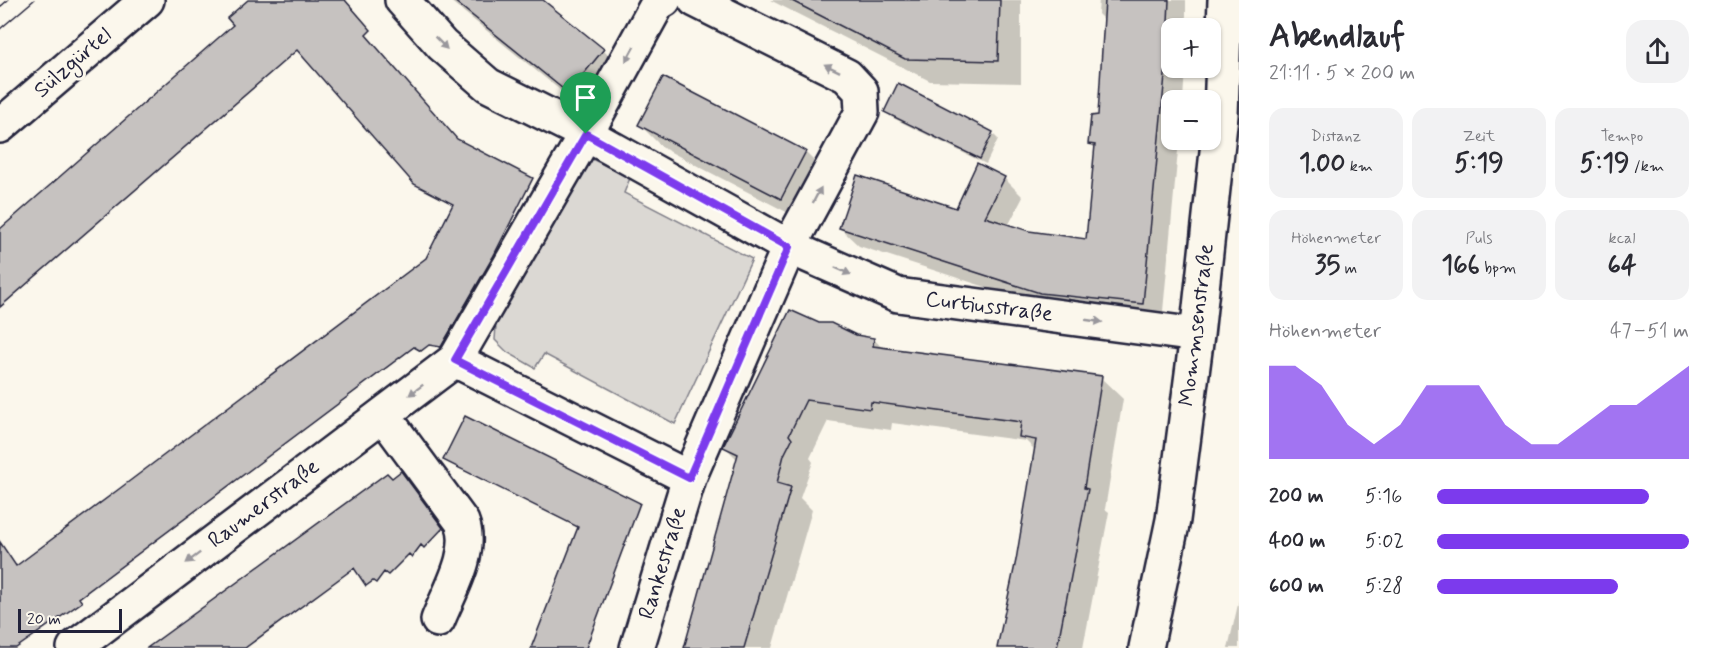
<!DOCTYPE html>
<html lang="de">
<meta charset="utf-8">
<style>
:root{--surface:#fff;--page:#f2f2f3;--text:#2b2b33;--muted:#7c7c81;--accent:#7c3aed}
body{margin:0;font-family:Mynerve,sans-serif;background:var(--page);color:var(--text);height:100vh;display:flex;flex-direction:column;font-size:22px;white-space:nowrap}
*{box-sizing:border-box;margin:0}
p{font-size:20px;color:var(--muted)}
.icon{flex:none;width:33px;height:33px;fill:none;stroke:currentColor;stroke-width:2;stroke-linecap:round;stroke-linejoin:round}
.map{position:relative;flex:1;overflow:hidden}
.drawer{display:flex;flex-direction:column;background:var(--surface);width:480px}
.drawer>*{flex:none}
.fabs{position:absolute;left:1161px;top:18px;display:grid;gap:12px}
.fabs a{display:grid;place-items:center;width:60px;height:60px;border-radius:12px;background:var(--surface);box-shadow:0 2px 4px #0004;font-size:30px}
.scale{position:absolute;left:18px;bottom:15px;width:104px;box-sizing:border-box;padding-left:6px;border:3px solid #22223b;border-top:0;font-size:16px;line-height:21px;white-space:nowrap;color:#22223b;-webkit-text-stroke:4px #fbf7ec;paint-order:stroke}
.pin{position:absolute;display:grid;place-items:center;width:51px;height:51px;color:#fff;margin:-62px -26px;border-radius:50% 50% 50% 0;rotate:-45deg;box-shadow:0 0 6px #0007}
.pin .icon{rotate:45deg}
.round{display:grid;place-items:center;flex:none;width:63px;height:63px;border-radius:18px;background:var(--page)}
.headline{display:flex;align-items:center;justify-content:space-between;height:102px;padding:0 30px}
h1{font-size:33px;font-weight:800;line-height:45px}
.metrics{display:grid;grid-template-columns:repeat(3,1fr);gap:9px;height:102px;padding:6px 30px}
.metrics div{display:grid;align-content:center;border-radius:15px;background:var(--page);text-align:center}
.metrics b{font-size:26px;font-weight:800}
.metrics small{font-size:16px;font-weight:400}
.metrics p{font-size:16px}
.chart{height:168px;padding:12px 30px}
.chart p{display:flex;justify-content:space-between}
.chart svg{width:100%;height:108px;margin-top:6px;fill:var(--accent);opacity:.7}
ul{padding:0 30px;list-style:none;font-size:20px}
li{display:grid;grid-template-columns:96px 72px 1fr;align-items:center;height:45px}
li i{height:15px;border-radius:8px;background:var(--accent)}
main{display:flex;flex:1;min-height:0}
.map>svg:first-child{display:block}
.green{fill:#dbd8d3;stroke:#7e7d87;stroke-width:1.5}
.shadow{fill:#0003}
.building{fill:#c6c2c0;stroke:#22223b;stroke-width:1.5}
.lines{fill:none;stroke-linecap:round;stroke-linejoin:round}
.minor-casing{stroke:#22223b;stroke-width:38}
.major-casing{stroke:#22223b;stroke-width:38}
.minor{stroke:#fbf7ec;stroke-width:33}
.major{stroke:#fbf7ec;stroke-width:33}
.tram{stroke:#22223b;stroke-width:1.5}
.oneway{fill:#99979c}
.route-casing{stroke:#fff;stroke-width:12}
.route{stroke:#7c3aed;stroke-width:8}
.labels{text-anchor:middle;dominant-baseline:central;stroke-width:6;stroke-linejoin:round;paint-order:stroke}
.street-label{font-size:22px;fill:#22223b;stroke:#fbf7ec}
</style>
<main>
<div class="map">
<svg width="1239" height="648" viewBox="0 0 1239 648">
<rect width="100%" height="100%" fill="#fbf7ec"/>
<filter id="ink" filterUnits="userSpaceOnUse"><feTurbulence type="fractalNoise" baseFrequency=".0167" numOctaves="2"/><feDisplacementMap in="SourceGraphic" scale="12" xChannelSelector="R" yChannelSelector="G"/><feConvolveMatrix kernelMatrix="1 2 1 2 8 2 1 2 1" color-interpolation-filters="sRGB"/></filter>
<g filter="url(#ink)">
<path class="green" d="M 590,158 L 630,178 L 624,193 L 752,259 L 675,424 L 544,354 L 535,368 L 507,352 L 495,340 L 496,325 L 568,178 Z"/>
<path class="shadow" d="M 449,0 L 541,0 L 603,50 L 626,73 L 592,116 Z
M 770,0 L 1021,0 L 1021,83 L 930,81 Z
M 1099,0 L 1186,0 L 1186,28 L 1172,28 L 1172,68 L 1185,68 L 1183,100 L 1172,100 L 1172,140 L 1179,140 L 1162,322 L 1060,311 L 859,246 L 840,228 L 957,209 L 1004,178 L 1023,197 L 1008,226 L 1029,233 L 1088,241 L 1096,150 L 1090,143 L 1099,116 L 1106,22 L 1098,14 Z
M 886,111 L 992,133 L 998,139 L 986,164 L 891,117 Z
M 640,125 L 805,152 L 828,175 L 804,221 L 663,148 Z
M 819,325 L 874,339 L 883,349 L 1101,378 L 1123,399 L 1105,509 L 1109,512 L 1083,648 L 999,648 L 1017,560 L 1036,451 L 1026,441 L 892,423 L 891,430 L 828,421 L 810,458 L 813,462 L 800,498 L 812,510 L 772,648 L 685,648 L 738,460 L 725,447 Z
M 1239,600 L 1239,648 L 1228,648 Z"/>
<path class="building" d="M 248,0 L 345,0 L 371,30 L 366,35 L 457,139 L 533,178 L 493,257 L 441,347 L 429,345 L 421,351 L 414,347 L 79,598 L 82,602 L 16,648 L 0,648 L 0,542 L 16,566 L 123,486 L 426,258 L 453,204 L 414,184 L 297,50 L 0,307 L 0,229 L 233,25 L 227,18 Z
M 453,0 L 543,0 L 604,49 L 568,93 Z
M 790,0 L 1000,0 L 998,61 L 905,59 Z
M 1105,0 L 1169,0 L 1166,65 L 1143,304 L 1040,293 L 839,228 L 857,175 L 956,208 L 977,163 L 1005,177 L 985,217 L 1029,231 L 1086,239 L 1095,145 L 1088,144 L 1091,116 L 1098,115 Z
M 663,77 L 806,151 L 781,199 L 638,125 Z
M 898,83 L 993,132 L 980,159 L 884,112 Z
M 790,310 L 819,323 L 831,323 L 856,335 L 874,338 L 873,346 L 1102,376 L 1084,488 L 1088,489 L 1057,648 L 997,648 L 1016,560 L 1036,440 L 1019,437 L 1021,422 L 871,402 L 870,409 L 806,400 L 789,435 L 792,439 L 784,455 L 777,483 L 791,487 L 744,648 L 684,648 L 738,454 L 723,447 Z
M 465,416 L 640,503 L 586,648 L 531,648 L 578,527 L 443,460 Z
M 401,471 L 443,528 L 424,548 L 421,545 L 412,557 L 409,554 L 388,575 L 384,572 L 376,583 L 373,581 L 366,586 L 354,568 L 245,648 L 147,648 L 387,473 L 392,478 Z"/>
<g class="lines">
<g class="minor-casing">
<path id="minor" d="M 402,0 L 442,45 L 488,85 L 586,134 L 789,247 L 898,295 L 1197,335
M 455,360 L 689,478
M 383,415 L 462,522 C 474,552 449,592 438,620
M 74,648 L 455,360 L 586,134 L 658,3 L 664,0
M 637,648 L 689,478 L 789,247 L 862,112 L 861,91 L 847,76 L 695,0
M 1146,648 L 1173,520 L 1197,335 L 1221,115 L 1225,0"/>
</g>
<g class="major-casing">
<path id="major" d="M 0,126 L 147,0"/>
</g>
<use href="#minor" class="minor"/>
<use href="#major" class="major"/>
<path class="tram" d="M 0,7 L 8,0
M 0,29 L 34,0"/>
</g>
<defs><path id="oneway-solid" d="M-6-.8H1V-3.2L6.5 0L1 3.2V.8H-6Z" transform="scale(1.5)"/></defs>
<g class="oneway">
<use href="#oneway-solid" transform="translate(441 43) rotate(45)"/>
<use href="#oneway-solid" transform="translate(630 54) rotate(119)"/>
<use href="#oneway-solid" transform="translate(832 68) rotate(-154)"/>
<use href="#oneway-solid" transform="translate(817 195) rotate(-62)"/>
<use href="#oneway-solid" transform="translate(843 271) rotate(24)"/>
<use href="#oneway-solid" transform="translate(1094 321) rotate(8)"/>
<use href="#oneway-solid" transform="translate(416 390) rotate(143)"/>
<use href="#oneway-solid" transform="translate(193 558) rotate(143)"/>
</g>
</g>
<g class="lines" filter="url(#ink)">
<g class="route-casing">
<path id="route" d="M 586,134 L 789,247 L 689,478 L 455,360 Z"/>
</g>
<use href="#route" class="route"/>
</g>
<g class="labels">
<g class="street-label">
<text transform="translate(73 63) rotate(-41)">Sülzgürtel</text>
<text transform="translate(989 307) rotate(7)">Curtiusstraße</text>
<text transform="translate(1197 325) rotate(-83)">Mommsenstraße</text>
<text transform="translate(264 504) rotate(-37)">Raumerstraße</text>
<text transform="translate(663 563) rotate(-73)">Rankestraße</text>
</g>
</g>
</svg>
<div class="fabs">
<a>+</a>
<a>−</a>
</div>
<div class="scale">20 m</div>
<div class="pin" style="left:586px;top:134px;background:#1e9e55"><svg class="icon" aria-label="arrive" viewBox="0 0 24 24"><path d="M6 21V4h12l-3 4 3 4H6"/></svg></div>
</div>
<section class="drawer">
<div class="headline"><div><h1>Abendlauf</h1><p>21:11 · 5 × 200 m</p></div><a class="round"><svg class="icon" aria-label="share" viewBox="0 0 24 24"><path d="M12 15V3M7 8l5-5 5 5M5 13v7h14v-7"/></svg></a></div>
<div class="metrics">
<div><p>Distanz</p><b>1.00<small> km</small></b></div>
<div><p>Zeit</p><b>5:19</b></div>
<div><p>Tempo</p><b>5:19<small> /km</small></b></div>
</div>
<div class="metrics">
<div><p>Höhenmeter</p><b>35<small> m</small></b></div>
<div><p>Puls</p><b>166<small> bpm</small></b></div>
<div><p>kcal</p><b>64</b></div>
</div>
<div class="chart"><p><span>Höhenmeter</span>47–51 m</p>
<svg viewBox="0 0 160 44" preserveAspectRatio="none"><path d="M0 44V6L10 6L20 14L30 30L40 38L50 30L60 14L70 14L80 14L90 30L100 38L110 38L120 30L130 22L140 22L150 14L160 6V44z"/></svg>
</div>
<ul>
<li><b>200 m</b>5:16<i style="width:84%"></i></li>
<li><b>400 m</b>5:02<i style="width:100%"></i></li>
<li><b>600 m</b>5:28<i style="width:72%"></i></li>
</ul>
</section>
</main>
